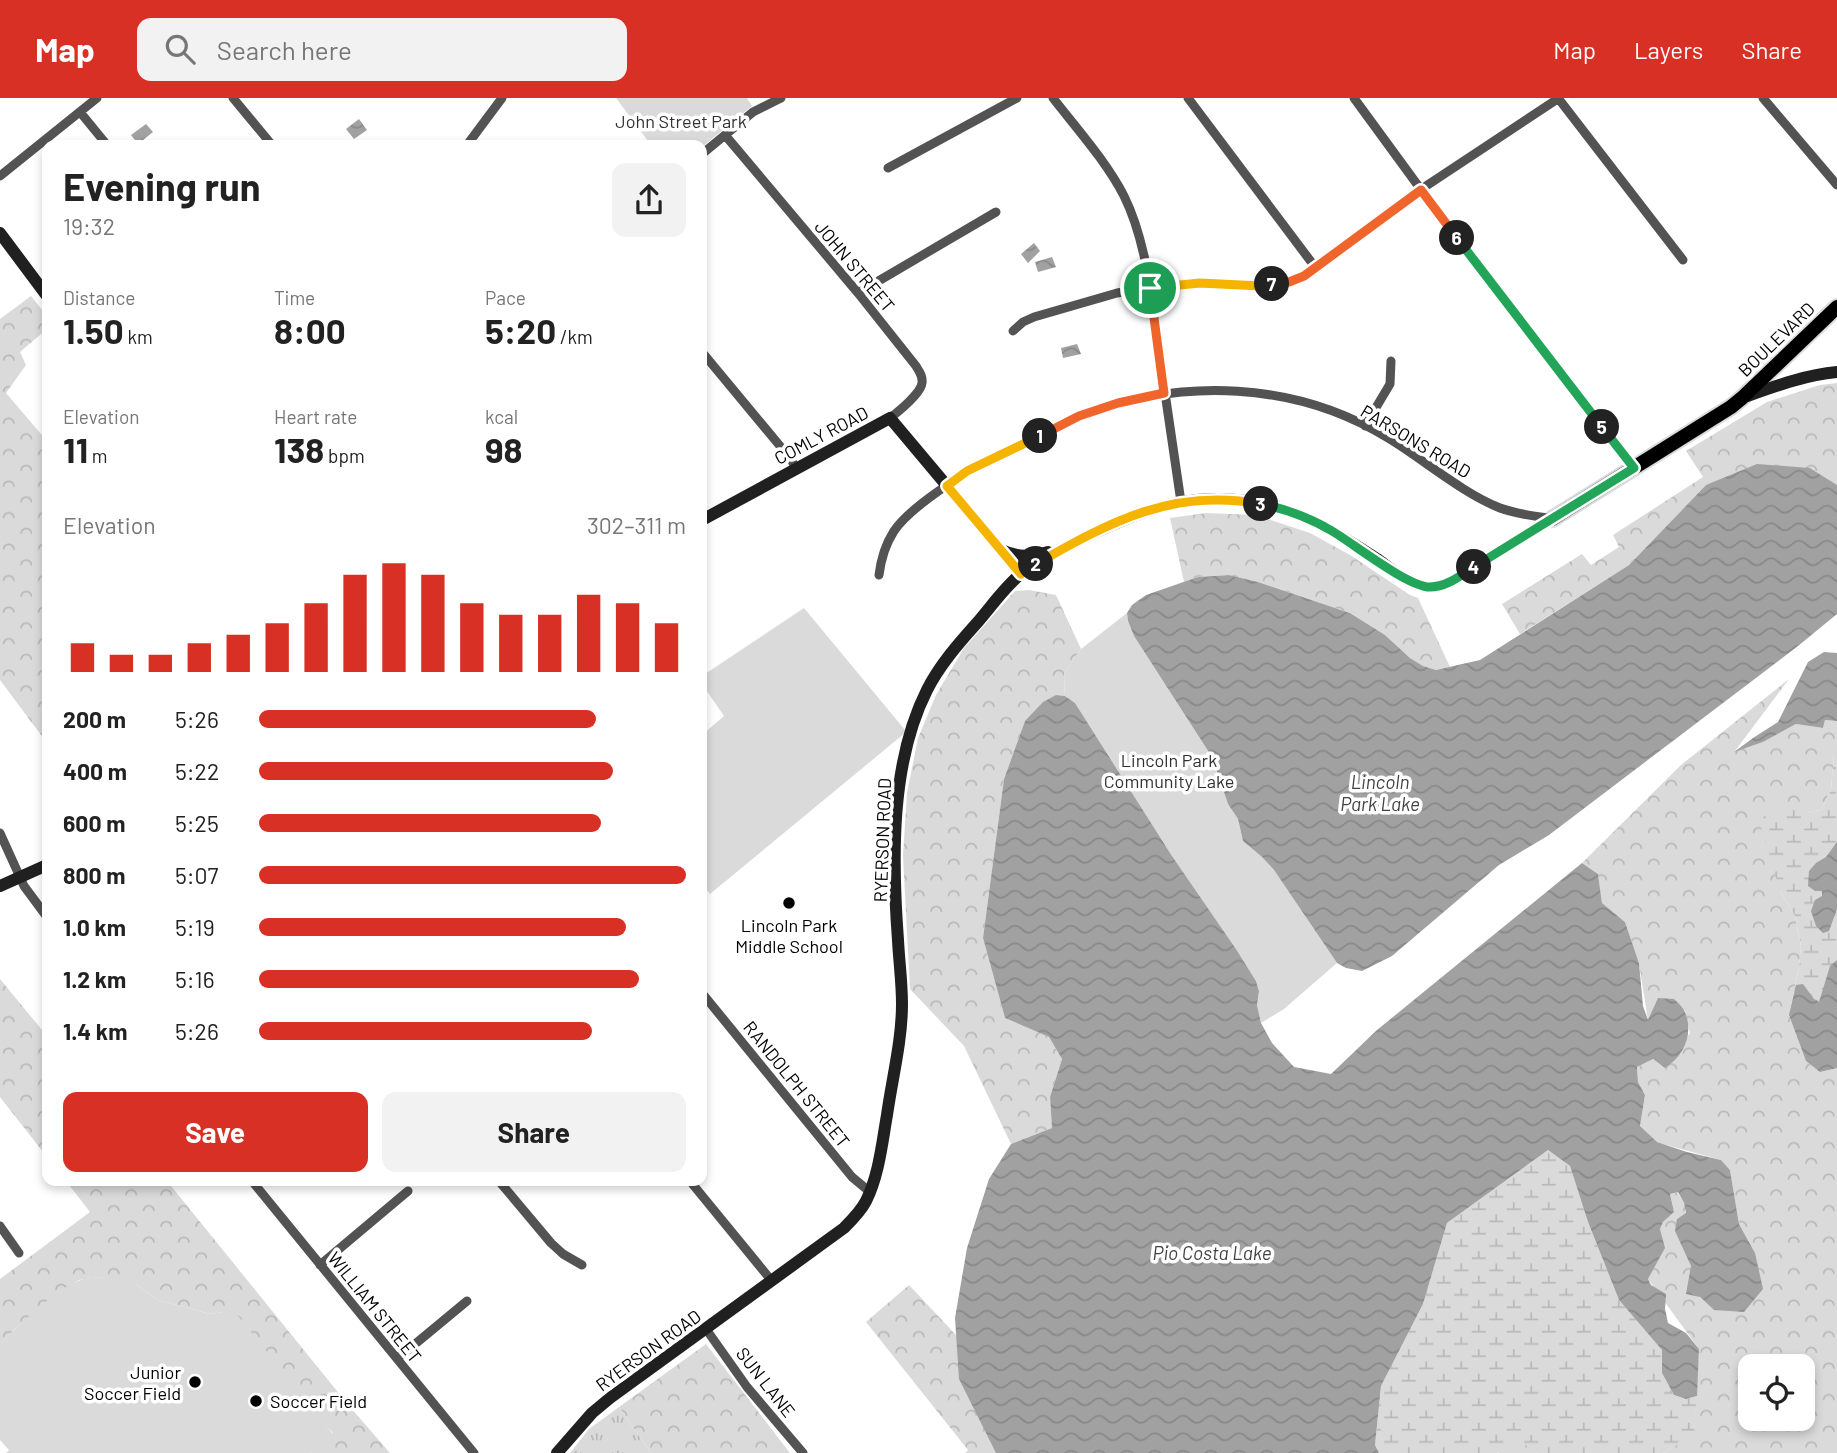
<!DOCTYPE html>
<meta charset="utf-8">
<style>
:root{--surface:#fff;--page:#f2f2f2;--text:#222;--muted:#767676;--accent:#d93025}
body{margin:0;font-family:Barlow,sans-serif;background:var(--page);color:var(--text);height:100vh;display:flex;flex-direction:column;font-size:26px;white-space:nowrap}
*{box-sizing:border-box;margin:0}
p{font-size:23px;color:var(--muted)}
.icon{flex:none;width:38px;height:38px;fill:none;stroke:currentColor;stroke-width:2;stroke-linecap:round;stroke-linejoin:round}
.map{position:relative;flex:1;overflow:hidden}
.sheet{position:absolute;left:42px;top:42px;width:665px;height:1046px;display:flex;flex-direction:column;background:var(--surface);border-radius:14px;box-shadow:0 4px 10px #0003}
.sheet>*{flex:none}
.controls{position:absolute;left:1738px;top:1256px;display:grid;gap:14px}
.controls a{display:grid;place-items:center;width:77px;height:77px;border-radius:14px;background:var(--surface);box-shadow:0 4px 10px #0003;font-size:35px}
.pin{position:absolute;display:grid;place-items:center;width:60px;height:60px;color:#fff;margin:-30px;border:4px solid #fff;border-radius:50%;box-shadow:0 2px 7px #0007}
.km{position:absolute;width:35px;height:35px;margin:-18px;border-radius:50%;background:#222;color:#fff;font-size:19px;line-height:35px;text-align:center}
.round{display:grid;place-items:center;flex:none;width:74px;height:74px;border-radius:14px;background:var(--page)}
.summary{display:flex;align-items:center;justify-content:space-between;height:119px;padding:0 21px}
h1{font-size:38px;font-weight:700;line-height:52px}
.stats{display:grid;grid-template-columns:repeat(3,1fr);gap:10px;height:119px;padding:7px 21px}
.stats div{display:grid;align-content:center}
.stats b{font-size:35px;font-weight:700}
.stats small{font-size:19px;font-weight:400}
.stats p{font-size:19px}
.chart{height:196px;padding:14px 21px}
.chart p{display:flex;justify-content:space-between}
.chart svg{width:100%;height:126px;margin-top:7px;stroke:var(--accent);stroke-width:6}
.primary-button{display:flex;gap:14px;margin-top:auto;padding:14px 21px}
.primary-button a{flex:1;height:80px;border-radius:14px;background:var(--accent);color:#fff;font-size:28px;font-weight:700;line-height:80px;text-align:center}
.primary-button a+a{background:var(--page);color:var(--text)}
ul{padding:0 21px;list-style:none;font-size:23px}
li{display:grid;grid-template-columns:112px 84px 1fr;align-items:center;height:52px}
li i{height:18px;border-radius:9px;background:var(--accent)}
header{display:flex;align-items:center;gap:42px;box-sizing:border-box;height:98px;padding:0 35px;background:var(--accent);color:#fff}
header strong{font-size:33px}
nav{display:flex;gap:38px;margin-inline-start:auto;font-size:24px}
.search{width:490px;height:63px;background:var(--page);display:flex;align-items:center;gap:18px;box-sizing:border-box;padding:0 24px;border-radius:14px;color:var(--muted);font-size:26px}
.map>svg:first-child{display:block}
.grass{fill:url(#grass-tufts)}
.forest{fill:url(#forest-crowns);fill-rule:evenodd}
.wetland{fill:url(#wetland-marsh)}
.park{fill:#dadada}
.water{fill:url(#water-waves)}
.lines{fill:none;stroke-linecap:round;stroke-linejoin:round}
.primary-casing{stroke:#dbdbdb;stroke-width:18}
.street{stroke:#535353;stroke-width:9}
.secondary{stroke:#202020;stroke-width:12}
.primary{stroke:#000;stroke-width:14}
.split-1-casing{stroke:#fff;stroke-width:14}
.split-2-casing{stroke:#fff;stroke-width:14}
.split-3-casing{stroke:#fff;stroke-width:14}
.split-4-casing{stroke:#fff;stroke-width:14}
.split-5-casing{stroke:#fff;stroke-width:14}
.split-6-casing{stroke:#fff;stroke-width:14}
.split-7-casing{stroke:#fff;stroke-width:14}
.split-8-casing{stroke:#fff;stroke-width:14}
.split-1{stroke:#f0652b;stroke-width:9}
.split-2{stroke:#f5b400;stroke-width:9}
.split-3{stroke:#f5b400;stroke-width:9}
.split-4{stroke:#22a559;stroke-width:9}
.split-5{stroke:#22a559;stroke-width:9}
.split-6{stroke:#22a559;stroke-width:9}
.split-7{stroke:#f0652b;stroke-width:9}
.split-8{stroke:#f5b400;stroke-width:9}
.poi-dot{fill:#000;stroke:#fff;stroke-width:2.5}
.labels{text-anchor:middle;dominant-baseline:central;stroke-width:7;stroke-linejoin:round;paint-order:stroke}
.park-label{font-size:18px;fill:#313131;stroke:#fff}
.street-label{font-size:18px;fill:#000;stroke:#fff}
.poi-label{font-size:18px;fill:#000;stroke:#fff}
.water-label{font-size:19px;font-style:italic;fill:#424242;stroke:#fff}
</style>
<header>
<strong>Map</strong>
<div class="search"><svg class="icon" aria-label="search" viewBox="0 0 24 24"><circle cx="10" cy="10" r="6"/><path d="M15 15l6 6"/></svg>Search here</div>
<nav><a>Map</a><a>Layers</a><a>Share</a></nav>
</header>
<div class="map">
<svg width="1837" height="1355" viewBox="0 0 1837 1355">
<defs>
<pattern id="grass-tufts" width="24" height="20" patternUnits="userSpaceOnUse" patternTransform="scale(1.75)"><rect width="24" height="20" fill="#dadada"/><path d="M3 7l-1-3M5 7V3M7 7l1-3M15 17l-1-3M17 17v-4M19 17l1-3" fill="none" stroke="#b9b9b9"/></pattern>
<pattern id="forest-crowns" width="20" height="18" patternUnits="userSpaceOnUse" patternTransform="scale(1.75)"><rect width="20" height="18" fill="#dadada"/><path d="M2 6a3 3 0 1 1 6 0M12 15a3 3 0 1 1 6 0" fill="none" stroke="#b9b9b9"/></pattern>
<pattern id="wetland-marsh" width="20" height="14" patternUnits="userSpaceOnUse" patternTransform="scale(1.75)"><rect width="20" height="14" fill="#dadada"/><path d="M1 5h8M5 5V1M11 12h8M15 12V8" fill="none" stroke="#b9b9b9"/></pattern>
<pattern id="water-waves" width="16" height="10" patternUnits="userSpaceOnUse" patternTransform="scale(1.75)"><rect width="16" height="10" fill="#a1a1a1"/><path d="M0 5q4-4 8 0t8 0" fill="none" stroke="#898989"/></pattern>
</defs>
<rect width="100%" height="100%" fill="#fff"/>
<path class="grass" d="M 619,1309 L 651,1355 L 570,1355 L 589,1331 Z"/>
<path class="forest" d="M 31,198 L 47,218 L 47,231 L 20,254 L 26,267 L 6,295 L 47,343 L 47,645 L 0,582 L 0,221 Z
M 1837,285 L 1837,387 L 1810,370 L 1706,387 L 1629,467 L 1520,536 L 1502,506 L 1582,456 L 1591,467 L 1619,449 L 1613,437 L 1703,379 L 1686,353 L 1767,304 L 1820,287 Z
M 1206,415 L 1256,417 L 1310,435 L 1350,457 L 1410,497 L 1418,500 L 1450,569 L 1436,572 L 1423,568 L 1410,560 L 1385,537 L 1350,515 L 1258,484 L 1229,477 L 1198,479 L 1184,484 L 1170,420 Z
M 1029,492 L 1056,497 L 1081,551 L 1064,576 L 1065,598 L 1056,597 L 1025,623 L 1004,681 L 983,840 L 1005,920 L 1049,939 L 1062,961 L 1050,999 L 1052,1030 L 1011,1046 L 964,948 L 910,891 L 903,758 L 907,695 L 918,640 L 936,597 L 964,550 L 1015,493 Z
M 1789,581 L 1735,653 L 1763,644 L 1796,626 L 1823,630 L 1825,622 L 1837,623 L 1837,656 L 1834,656 L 1831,692 L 1821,712 L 1806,714 L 1780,793 L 1795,818 L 1801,848 L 1799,869 L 1789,917 L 1806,963 L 1820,974 L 1837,970 L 1837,1355 L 1663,1355 L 1694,1336 L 1699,1251 L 1648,1181 L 1664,1150 L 1660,1131 L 1663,1124 L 1674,1114 L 1670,1096 L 1677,1094 L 1684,1105 L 1686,1116 L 1677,1121 L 1700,1199 L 1714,1212 L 1755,1155 L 1739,1126 L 1730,1072 L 1721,1062 L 1656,1044 L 1640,1028 L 1645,997 L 1638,984 L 1637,969 L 1653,961 L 1665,970 L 1690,935 L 1685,912 L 1648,923 L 1639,865 L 1625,824 L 1602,805 L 1598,776 L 1582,765 L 1681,667 ZM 1750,1269 L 1802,1269 L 1802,1321 L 1750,1321 Z
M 0,881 L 47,938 L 47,1059 L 0,999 Z
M 66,1083 L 167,1083 L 350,1309 L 390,1355 L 310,1355 L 333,1335 L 223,1214 L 210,1216 L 158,1202 L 137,1187 L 100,1179 L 79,1182 L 62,1192 L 15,1231 L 0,1247 L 0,1181 L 90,1114 Z
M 909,1187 L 956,1237 L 1031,1355 L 965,1355 L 968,1352 L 866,1224 Z
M 706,1246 L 790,1355 L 651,1355 L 619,1309 Z
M 1523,1344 L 1538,1355 L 1497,1355 Z"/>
<path class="wetland" d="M 1834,656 L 1837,656 L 1837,970 L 1820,974 L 1806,963 L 1789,917 L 1799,869 L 1801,848 L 1795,818 L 1780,793 L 1760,725 L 1769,710 L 1794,708 L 1806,714 L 1821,712 L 1831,692 Z
M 1548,1052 L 1570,1068 L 1588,1124 L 1619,1202 L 1663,1253 L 1662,1275 L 1674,1297 L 1686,1301 L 1697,1298 L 1694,1337 L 1663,1355 L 1538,1355 L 1523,1345 L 1497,1355 L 1379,1355 L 1375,1347 L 1381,1288 L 1423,1206 L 1447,1125 Z"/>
<path class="park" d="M 616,0 L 747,0 L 752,8 L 702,49 L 702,47 L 651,47 Z
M 804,510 L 905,632 L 905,635 L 710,796 L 702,786 L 702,637 L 724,618 L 702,586 L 702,578 Z
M 1127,515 L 1128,523 L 1134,538 L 1212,659 L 1228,706 L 1238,721 L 1243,743 L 1262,759 L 1274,772 L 1337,865 L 1284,911 L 1261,925 L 1257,907 L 1259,893 L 1256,883 L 1236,851 L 1172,758 L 1075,605 L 1065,598 L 1064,576 L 1081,551 Z
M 100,1179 L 121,1181 L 137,1187 L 158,1202 L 210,1216 L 223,1214 L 231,1209 L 333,1336 L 310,1355 L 6,1355 L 9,1352 L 0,1342 L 0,1247 C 16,1229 57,1191 78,1183 C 85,1180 93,1180 100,1179 Z"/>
<path class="water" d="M 359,21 L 367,32 L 354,41 L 346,31 Z
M 146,26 L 153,34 L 138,46 L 131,37 Z
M 1034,145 L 1040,153 L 1028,165 L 1021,156 Z
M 1052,159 L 1056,169 L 1038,174 L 1035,164 Z
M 1077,246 L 1081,256 L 1063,260 L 1061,250 Z
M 1757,366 L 1810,370 L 1837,387 L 1837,516 L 1798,548 L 1549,737 L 1499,767 L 1392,858 L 1362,873 L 1346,870 L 1337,865 L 1274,772 L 1262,759 L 1243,743 L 1238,721 L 1228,706 L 1212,659 L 1134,538 L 1128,523 L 1127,515 L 1132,507 L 1146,497 L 1198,479 L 1229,477 L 1258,484 L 1350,515 L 1385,537 L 1410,560 L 1423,568 L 1436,572 L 1480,562 L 1629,467 L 1706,387 Z
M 1824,554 L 1837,555 L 1837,623 L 1825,622 L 1823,630 L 1796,626 L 1763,644 L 1734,654 L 1753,640 L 1778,624 L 1808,564 Z
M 1056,597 L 1065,598 L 1075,605 L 1172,758 L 1236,851 L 1256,883 L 1259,893 L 1257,907 L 1261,925 L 1272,945 L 1294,969 L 1331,976 L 1377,932 L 1582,765 L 1598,776 L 1602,805 L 1625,824 L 1639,865 L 1643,908 L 1648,922 L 1658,900 L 1674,901 C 1678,905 1683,909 1685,914 C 1694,936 1684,958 1665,970 L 1653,961 L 1637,969 L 1638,984 L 1645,997 L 1640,1028 L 1657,1044 L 1687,1054 L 1721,1062 L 1730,1072 L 1739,1126 L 1755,1155 L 1763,1191 L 1744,1214 L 1714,1212 L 1700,1199 L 1686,1196 L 1691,1168 L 1675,1133 L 1677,1121 L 1686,1115 L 1684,1105 L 1678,1094 L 1670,1096 L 1674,1114 L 1663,1124 L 1660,1131 L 1665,1150 L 1648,1181 L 1651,1187 L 1666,1196 L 1665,1211 L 1668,1225 L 1686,1235 L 1699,1251 L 1697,1298 L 1686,1301 L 1674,1297 L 1662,1275 L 1662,1252 L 1619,1202 L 1588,1124 L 1570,1068 L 1548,1052 L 1447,1125 L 1423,1206 L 1381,1288 L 1375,1347 L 1379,1355 L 996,1355 L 959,1281 L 955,1220 L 967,1150 L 989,1081 L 1011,1046 L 1052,1030 L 1050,999 L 1062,961 L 1049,939 L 1005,920 L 983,840 L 1004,681 L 1025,623 L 1043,604 Z
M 1837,744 L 1837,811 L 1829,833 L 1823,835 L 1816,828 L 1811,813 L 1815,802 L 1822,798 L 1822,793 L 1815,793 L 1808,788 L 1809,773 L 1816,765 L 1826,759 Z
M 1837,862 L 1837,970 L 1820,974 L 1806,963 L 1789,917 L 1796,887 L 1803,886 L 1814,901 L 1819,904 L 1830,868 Z"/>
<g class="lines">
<g class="primary-casing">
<path id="primary" d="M 1552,421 L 1731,309 L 1742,300 L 1837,209"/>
</g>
<path class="street" d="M 233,0 L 272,47
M 1053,0 C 1077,31 1106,63 1124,98 C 1136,122 1142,146 1147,172 L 1181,404
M 1188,0 L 1315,169
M 1354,0 L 1468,156 L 1634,370
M 1558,0 L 1683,162
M 1763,0 L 1837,87
M 80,14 L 107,47
M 725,37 L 858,195 L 916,268 C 919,273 923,278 922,285 C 921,295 899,313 890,320
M 467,47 L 502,0
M 702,56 L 753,14 L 781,0
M 888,70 L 1017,0
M 0,78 L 97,0
M 858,195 L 996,114
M 1013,233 L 1023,224 L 1034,219 L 1117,195 L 1150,190 L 1200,185 L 1261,188 L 1289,184 L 1304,178 L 1426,88 L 1559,0
M 702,254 L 790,360 L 796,370
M 1365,328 L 1390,286 L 1391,263
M 879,477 C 881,461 885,447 894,433 C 911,408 964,375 991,361 C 1021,347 1051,329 1082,317 C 1182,280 1295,283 1388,340 C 1423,361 1462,395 1500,410 C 1516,416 1535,418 1552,421
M 0,735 L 24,788 L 47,819
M 702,895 L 852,1079 L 870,1094
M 252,1083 L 474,1355
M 499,1083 L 551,1145 L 563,1156 L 582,1167
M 690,1083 L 771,1182
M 0,1128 L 19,1155
M 320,1167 L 408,1093
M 706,1231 L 747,1289 L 803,1355
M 397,1261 L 467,1203"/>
<path class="secondary" d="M 0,135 L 47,198
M 1742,300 C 1773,289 1804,277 1837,274
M 702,422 L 890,320 L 1021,476
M 1002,452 C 1017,460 1032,459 1048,454
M 0,788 L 47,767
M 557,1355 L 592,1315 L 610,1300 L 844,1130 C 852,1122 861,1113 866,1103 C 879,1077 882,1045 887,1017 C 892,981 902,943 902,906 C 902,884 899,863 898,842 C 892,762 890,665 927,592 C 939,568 958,546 976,526 C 991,509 1005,488 1023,474 C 1040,461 1061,451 1080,442 C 1151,406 1210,387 1289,413 C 1321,424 1349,443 1377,461 C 1391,471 1406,484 1422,488 C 1433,490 1442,488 1451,483 L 1552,421"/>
<use href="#primary" class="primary"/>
</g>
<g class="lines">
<g class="split-1-casing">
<path id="split-1" d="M 1040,338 L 1079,318 L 1118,305 L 1164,295 L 1150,190"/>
</g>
<g class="split-2-casing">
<path id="split-2" d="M 1036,466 L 1021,476 L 947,388 L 967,373 L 1040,338"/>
</g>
<g class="split-3-casing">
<path id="split-3" d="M 1036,466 C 1111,423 1173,390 1261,406"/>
</g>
<g class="split-4-casing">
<path id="split-4" d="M 1261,406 C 1286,411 1310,420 1332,433 C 1354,446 1408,489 1430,489 C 1447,489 1461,477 1474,469"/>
</g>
<g class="split-5-casing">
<path id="split-5" d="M 1474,469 L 1634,370 L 1602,329"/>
</g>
<g class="split-6-casing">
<path id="split-6" d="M 1457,140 L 1602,329"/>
</g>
<g class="split-7-casing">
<path id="split-7" d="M 1272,186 L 1289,184 L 1304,178 L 1421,92 L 1457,140"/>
</g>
<g class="split-8-casing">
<path id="split-8" d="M 1150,190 L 1200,185 L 1261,188 L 1272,186"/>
</g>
<use href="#split-1" class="split-1"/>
<use href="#split-2" class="split-2"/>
<use href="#split-3" class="split-3"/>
<use href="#split-4" class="split-4"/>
<use href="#split-5" class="split-5"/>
<use href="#split-6" class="split-6"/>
<use href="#split-7" class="split-7"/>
<use href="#split-8" class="split-8"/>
</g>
<g class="poi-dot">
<circle cx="789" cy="805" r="7"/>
<circle cx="195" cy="1284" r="7"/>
<circle cx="256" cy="1303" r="7"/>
</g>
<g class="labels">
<g class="park-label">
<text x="681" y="23">John Street Park</text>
<text x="1169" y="662">Lincoln Park<tspan x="1169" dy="21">Community Lake</tspan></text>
</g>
<g class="street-label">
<text transform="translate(855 168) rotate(50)">JOHN STREET</text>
<text transform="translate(1776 241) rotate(-44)">BOULEVARD</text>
<text transform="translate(821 337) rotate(-28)">COMLY ROAD</text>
<text transform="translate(1416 343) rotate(31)">PARSONS ROAD</text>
<text transform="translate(882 742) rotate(-88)">RYERSON ROAD</text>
<text transform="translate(797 986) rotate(51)">RANDOLPH STREET</text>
<text transform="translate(375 1209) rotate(51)">WILLIAM STREET</text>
<text transform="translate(648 1252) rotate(-36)">RYERSON ROAD</text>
<text transform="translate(766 1284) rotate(52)">SUN LANE</text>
</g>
<g class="poi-label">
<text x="789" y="827">Lincoln Park<tspan x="789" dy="21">Middle School</tspan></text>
<text x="181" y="1274" text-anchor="end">Junior<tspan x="181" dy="21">Soccer Field</tspan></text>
<text x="270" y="1303" text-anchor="start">Soccer Field</text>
</g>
<g class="water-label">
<text x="1380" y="683">Lincoln<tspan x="1380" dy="22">Park Lake</tspan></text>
<text x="1212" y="1154">Pio Costa Lake</text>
</g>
</g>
</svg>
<div class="controls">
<a><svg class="icon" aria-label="locate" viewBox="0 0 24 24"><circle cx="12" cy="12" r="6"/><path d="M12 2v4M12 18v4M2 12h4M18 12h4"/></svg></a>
</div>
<div class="pin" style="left:1150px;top:190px;background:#1e9e55"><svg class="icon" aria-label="arrive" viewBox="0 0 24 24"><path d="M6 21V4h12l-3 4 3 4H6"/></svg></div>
<b class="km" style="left:1040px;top:338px">1</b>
<b class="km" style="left:1036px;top:466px">2</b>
<b class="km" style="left:1261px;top:406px">3</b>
<b class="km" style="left:1474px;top:469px">4</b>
<b class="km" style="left:1602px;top:329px">5</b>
<b class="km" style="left:1457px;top:140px">6</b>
<b class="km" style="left:1272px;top:186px">7</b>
<section class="sheet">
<div class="summary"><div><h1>Evening run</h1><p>19:32</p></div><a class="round"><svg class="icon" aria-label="share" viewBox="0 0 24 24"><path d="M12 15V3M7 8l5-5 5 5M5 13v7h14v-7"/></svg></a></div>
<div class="stats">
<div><p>Distance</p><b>1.50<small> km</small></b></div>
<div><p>Time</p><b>8:00</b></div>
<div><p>Pace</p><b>5:20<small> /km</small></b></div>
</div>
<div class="stats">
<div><p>Elevation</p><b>11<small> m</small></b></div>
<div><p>Heart rate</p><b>138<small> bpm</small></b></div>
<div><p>kcal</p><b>98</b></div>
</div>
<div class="chart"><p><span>Elevation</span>302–311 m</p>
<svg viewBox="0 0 160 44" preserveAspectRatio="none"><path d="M5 44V34M15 44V38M25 44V38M35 44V34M45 44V31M55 44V27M65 44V20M75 44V10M85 44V6M95 44V10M105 44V20M115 44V24M125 44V24M135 44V17M145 44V20M155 44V27"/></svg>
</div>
<ul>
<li><b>200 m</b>5:26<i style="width:79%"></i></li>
<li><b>400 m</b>5:22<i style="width:83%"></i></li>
<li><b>600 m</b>5:25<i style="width:80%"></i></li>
<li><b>800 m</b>5:07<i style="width:100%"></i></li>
<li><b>1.0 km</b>5:19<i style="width:86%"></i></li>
<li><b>1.2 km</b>5:16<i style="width:89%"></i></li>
<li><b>1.4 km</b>5:26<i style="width:78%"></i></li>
</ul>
<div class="primary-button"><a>Save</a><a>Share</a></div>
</section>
</div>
